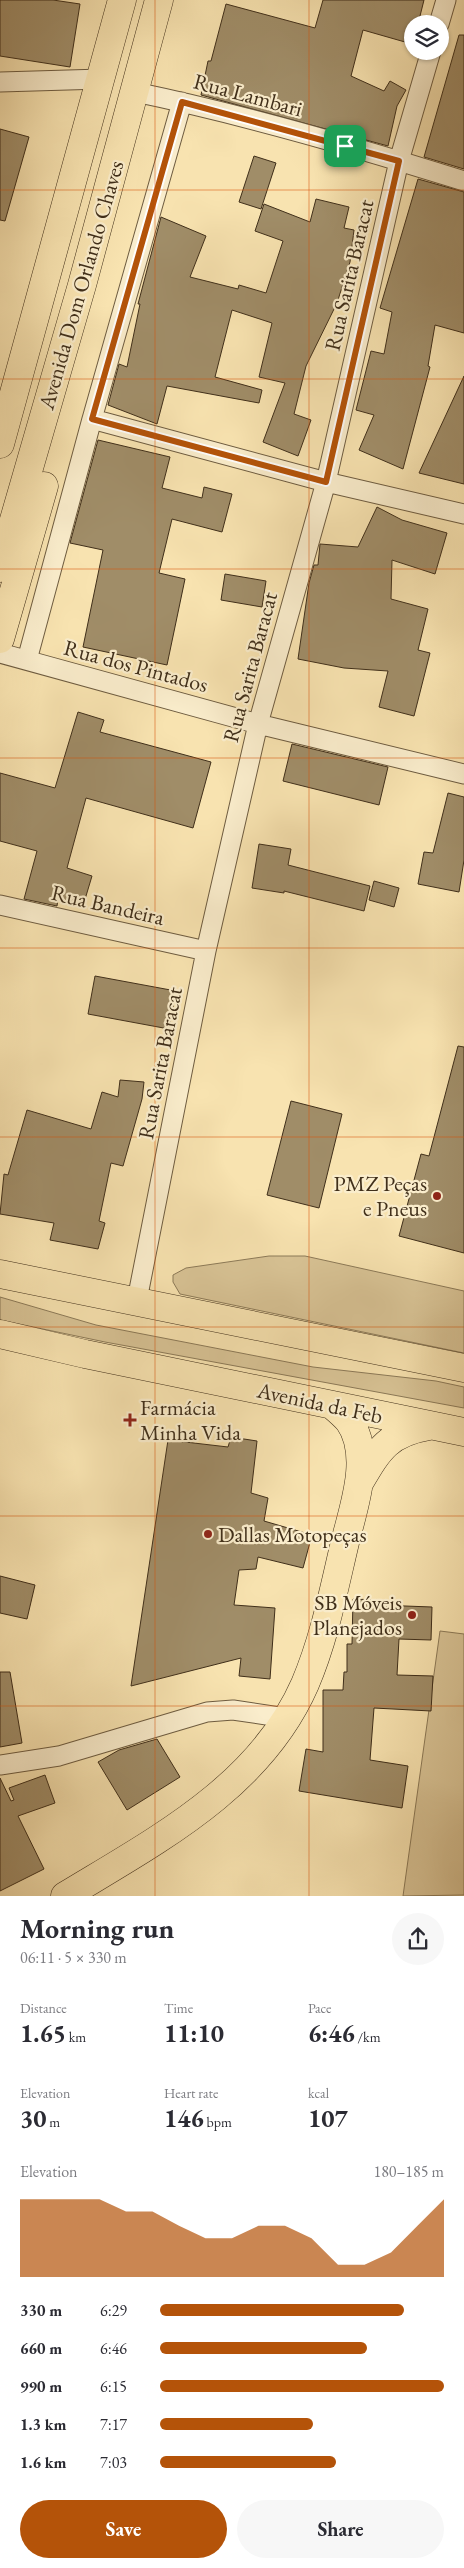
<!DOCTYPE html>
<meta charset="utf-8">
<style>
:root{--surface:#fff;--page:#f7f7f7;--text:#2b2b33;--muted:#7c7c81;--accent:#b45309}
body{margin:0;font-family:"EB Garamond",serif;background:var(--page);color:var(--text);height:100vh;display:flex;flex-direction:column;font-size:19px;white-space:nowrap}
*{box-sizing:border-box;margin:0}
p{font-size:16px;color:var(--muted)}
.icon{flex:none;width:28px;height:28px;fill:none;stroke:currentColor;stroke-width:2;stroke-linecap:round;stroke-linejoin:round}
.map{position:relative;height:1896px;overflow:hidden}
.details{display:flex;flex-direction:column;background:var(--surface);flex:1}
.details>*{flex:none}
.controls{position:absolute;left:404px;top:15px;display:grid;gap:10px}
.controls a{display:grid;place-items:center;width:45px;height:45px;border-radius:50%;background:var(--surface);box-shadow:0 1px 4px #0004;font-size:25px}
.pin{position:absolute;display:grid;place-items:center;width:42px;height:42px;color:#fff;margin:-21px;border-radius:10px;box-shadow:0 2px 8px #0006}
.round{display:grid;place-items:center;flex:none;width:52px;height:52px;border-radius:26px;background:var(--page)}
.headline{display:flex;align-items:center;justify-content:space-between;height:85px;padding:0 20px}
h1{font-size:28px;font-weight:700;line-height:38px}
.stats{display:grid;grid-template-columns:repeat(3,1fr);gap:8px;height:85px;padding:5px 20px}
.stats div{display:grid;align-content:center}
.stats b{font-size:25px;font-weight:700}
.stats small{font-size:14px;font-weight:400}
.stats p{font-size:14px}
.chart{height:140px;padding:10px 20px}
.chart p{display:flex;justify-content:space-between}
.chart svg{width:100%;height:90px;margin-top:5px;fill:var(--accent);opacity:.7}
.button{display:flex;gap:10px;margin-top:auto;padding:10px 20px}
.button a{flex:1;height:58px;border-radius:30px;background:var(--accent);color:#fff;font-size:20px;font-weight:700;line-height:58px;text-align:center}
.button a+a{background:var(--page);color:var(--text)}
ul{padding:0 20px;list-style:none;font-size:16px}
li{display:grid;grid-template-columns:80px 60px 1fr;align-items:center;height:38px}
li i{height:12px;border-radius:6px;background:var(--accent)}
.map>svg:first-child{display:block}
.green{fill:#d9c496;stroke:#8c7a58}
.building{fill:#a08d68;stroke:#402f1a}
.lines{fill:none;stroke-linecap:round;stroke-linejoin:round}
.street-casing{stroke:#6e5c40;stroke-width:21}
.primary-casing{stroke:#402f1a;stroke-width:29}
.street{stroke:#faedcc;stroke-width:19}
.primary{stroke:#f8e3b0;stroke-width:28}
.route-casing{stroke:#fff;stroke-width:10}
.route{stroke:#b45309;stroke-width:6}
.grid{fill:none;stroke:#d7550d;stroke-width:1;stroke-opacity:0.55}
.poi-dot{fill:#8f2418;stroke:#faedcc;stroke-width:2}
.labels{text-anchor:middle;dominant-baseline:central;stroke-width:4.5;stroke-linejoin:round;paint-order:stroke}
.street-label{font-size:22px;fill:#402f1a;stroke:#faedcc}
.poi-label{font-size:22px;fill:#402f1a;stroke:#faedcc;text-anchor:end}
</style>
<div class="map">
<svg width="464" height="1896" viewBox="0 0 464 1896">
<rect width="100%" height="100%" fill="#f8e3b0"/>
<filter id="stains"><feTurbulence type="fractalNoise" baseFrequency=".004" numOctaves="4"/><feColorMatrix values="0 0 0 0 .2 0 0 0 0 .09 0 0 0 0 .02 0 0 0 .5 -.17"/></filter>
<radialGradient id="worn" r=".72"><stop offset=".6" stop-color="#630" stop-opacity="0"/><stop offset="1" stop-color="#630" stop-opacity=".3"/></radialGradient>
<path class="green" d="M 269,1256 L 305,1256 L 464,1291 L 464,1353 L 180,1294 L 173,1282 L 173,1275 L 186,1268 Z
M 0,1297 L 96,1325 L 313,1367 L 436,1381 L 464,1387 L 464,1408 L 105,1342 L 0,1320 Z
M 440,1631 L 464,1634 L 464,1895 L 403,1896 Z"/>
<path class="building" d="M 0,0 L 53,0 L 80,4 L 70,67 L 0,56 Z
M 323,0 L 424,0 L 418,24 L 412,24 L 412,44 L 363,30 L 351,76 L 384,91 L 390,81 L 406,90 L 397,106 L 388,146 L 201,95 L 208,61 L 211,61 L 226,4 L 315,28 Z
M 459,35 L 464,35 L 464,169 L 424,157 Z
M 0,129 L 29,137 L 5,221 L 0,220 Z
M 254,156 L 276,163 L 261,209 L 239,202 Z
M 418,179 L 464,192 L 464,333 L 435,325 L 428,366 L 430,367 L 403,469 L 359,450 L 374,415 L 356,410 L 371,351 L 384,354 L 392,312 L 380,308 Z
M 316,199 L 349,207 L 344,228 L 354,230 L 350,262 L 337,303 L 306,366 L 294,414 L 311,420 L 298,456 L 263,442 L 285,383 L 259,377 L 272,323 L 232,310 L 215,377 L 262,390 L 259,403 L 167,386 L 157,424 L 108,405 L 119,364 L 127,367 L 140,304 L 138,304 L 161,217 L 206,236 L 190,277 L 238,289 L 239,285 L 266,293 L 283,241 L 255,231 L 264,204 L 310,222 Z
M 464,376 L 464,484 L 419,473 Z
M 98,440 L 170,457 L 162,488 L 202,498 L 204,487 L 232,494 L 222,532 L 172,519 L 159,573 L 185,579 L 167,665 L 83,647 L 103,550 L 70,543 Z
M 377,507 L 402,520 L 447,533 L 435,574 L 392,560 L 391,599 L 428,609 L 418,650 L 430,653 L 414,716 L 379,707 L 388,671 L 344,668 L 298,659 L 309,583 L 314,565 L 318,565 L 320,544 L 358,547 Z
M 225,574 L 266,581 L 262,607 L 221,600 Z
M 78,712 L 104,720 L 100,732 L 211,762 L 193,828 L 86,798 L 67,868 L 92,876 L 83,906 L 58,899 L 57,906 L 24,899 L 37,851 L 0,841 L 0,773 L 55,788 Z
M 292,744 L 388,767 L 379,805 L 283,781 Z
M 448,793 L 464,797 L 464,860 L 459,892 L 418,884 L 424,852 L 433,853 Z
M 259,844 L 291,849 L 288,865 L 370,886 L 364,911 L 284,891 L 284,893 L 252,888 Z
M 374,881 L 399,888 L 394,907 L 369,900 Z
M 95,976 L 176,991 L 169,1029 L 88,1014 Z
M 458,1046 L 464,1047 L 464,1253 L 399,1236 L 421,1154 L 429,1156 Z
M 120,1080 L 144,1082 L 142,1099 L 123,1166 L 111,1163 L 99,1221 L 105,1223 L 98,1249 L 50,1240 L 54,1223 L 0,1214 L 4,1174 L 8,1175 L 27,1110 L 91,1129 L 102,1092 L 118,1097 Z
M 291,1101 L 342,1114 L 319,1208 L 267,1195 Z
M 231,1437 L 257,1441 L 251,1493 L 268,1498 L 264,1521 L 312,1535 L 303,1568 L 258,1557 L 256,1569 L 239,1570 L 234,1605 L 275,1608 L 270,1679 L 239,1676 L 241,1658 L 131,1686 L 168,1440 L 228,1447 Z
M 0,1576 L 35,1585 L 27,1619 L 0,1613 Z
M 353,1599 L 378,1600 L 378,1605 L 432,1607 L 431,1640 L 399,1639 L 397,1675 L 433,1676 L 431,1711 L 374,1708 L 370,1760 L 408,1766 L 402,1808 L 299,1791 L 306,1749 L 323,1752 L 323,1690 L 343,1690 L 344,1672 L 347,1672 L 347,1644 L 352,1644 Z
M 0,1672 L 10,1672 L 22,1743 L 0,1747 Z
M 157,1739 L 180,1777 L 127,1810 L 98,1762 L 119,1750 Z
M 45,1775 L 55,1803 L 18,1816 L 44,1869 L 0,1891 L 0,1778 L 11,1801 L 14,1800 L 9,1788 Z"/>
<g class="lines">
<g class="street-casing">
<path id="street" d="M 439,24 L 446,0
M 0,82 L 102,79
M 135,92 C 246,115 356,147 464,181
M 182,102 L 92,419 L 326,482 L 464,514
M 0,653 L 258,724 L 464,774
M 27,660 L 92,419
M 0,905 L 206,951
M 137,1300 L 206,951 L 258,724 L 326,482 L 399,161 L 431,51
M 0,1765 L 59,1756 L 207,1712 L 233,1710 L 286,1718"/>
</g>
<g class="primary-casing">
<path id="primary" d="M 0,444 L 122,0
M 0,568 L 82,285 L 159,0
M 0,639 L 44,486
M 0,1274 L 464,1368
M 0,1334 L 85,1354 L 464,1432
M 359,1483 C 379,1449 388,1433 429,1426
M 65,1896 C 157,1840 260,1787 305,1684 C 325,1637 334,1588 346,1538 C 355,1503 372,1454 349,1421 C 344,1415 338,1410 332,1405"/>
</g>
<use href="#street" class="street"/>
<use href="#primary" class="primary"/>
</g>
<g class="lines">
<g class="route-casing">
<path id="route" d="M 182,102 L 399,161 L 326,482 L 92,419 Z"/>
</g>
<use href="#route" class="route"/>
</g>
<path class="grid" d="M 155,0 L 155,1896M 309,0 L 309,1896M 0,190 L 464,190M 0,379 L 464,379M 0,569 L 464,569M 0,758 L 464,758M 0,948 L 464,948M 0,1137 L 464,1137M 0,1327 L 464,1327M 0,1516 L 464,1516M 0,1706 L 464,1706"/>
<g class="poi-dot">
<circle cx="437" cy="1196" r="5"/>
<path d="M127.5 1412.5h5v5h5v5h-5v5h-5v-5h-5v-5h5z"/>
<circle cx="208" cy="1534" r="5"/>
<circle cx="412" cy="1615" r="5"/>
</g>
<g class="labels">
<g class="street-label">
<text transform="translate(248 95) rotate(15)">Rua Lambari</text>
<text transform="translate(349 275) rotate(-77)">Rua Sarita Baracat</text>
<text transform="translate(81 285) rotate(-74)">Avenida Dom Orlando Chaves</text>
<text transform="translate(136 666) rotate(15)">Rua dos Pintados</text>
<text transform="translate(250 667) rotate(-75)">Rua Sarita Baracat</text>
<text transform="translate(108 905) rotate(13)">Rua Bandeira</text>
<text transform="translate(160 1063) rotate(-79)">Rua Sarita Baracat</text>
<text transform="translate(320 1403) rotate(12)">Avenida da Feb</text>
</g>
<g class="poi-label">
<text x="427" y="1183">PMZ Peças<tspan x="427" dy="25">e Pneus</tspan></text>
<text x="140" y="1407" text-anchor="start">Farmácia<tspan x="140" dy="25">Minha Vida</tspan></text>
<text x="218" y="1534" text-anchor="start">Dallas Motopeças</text>
<text x="402" y="1602">SB Móveis<tspan x="402" dy="25">Planejados</tspan></text>
</g>
</g>
<rect width="100%" height="100%" filter="url(#stains)"/>
<rect width="100%" height="100%" fill="url(#worn)"/>
</svg>
<div class="controls">
<a><svg class="icon" aria-label="layers" viewBox="0 0 24 24"><path d="M12 4l9 5-9 5-9-5zM3 14l9 5 9-5"/></svg></a>
</div>
<div class="pin" style="left:345px;top:146px;background:#1e9e55"><svg class="icon" aria-label="arrive" viewBox="0 0 24 24"><path d="M6 21V4h12l-3 4 3 4H6"/></svg></div>
</div>
<section class="details">
<div class="headline"><div><h1>Morning run</h1><p>06:11 · 5 × 330 m</p></div><a class="round"><svg class="icon" aria-label="share" viewBox="0 0 24 24"><path d="M12 15V3M7 8l5-5 5 5M5 13v7h14v-7"/></svg></a></div>
<div class="stats">
<div><p>Distance</p><b>1.65<small> km</small></b></div>
<div><p>Time</p><b>11:10</b></div>
<div><p>Pace</p><b>6:46<small> /km</small></b></div>
</div>
<div class="stats">
<div><p>Elevation</p><b>30<small> m</small></b></div>
<div><p>Heart rate</p><b>146<small> bpm</small></b></div>
<div><p>kcal</p><b>107</b></div>
</div>
<div class="chart"><p><span>Elevation</span>180–185 m</p>
<svg viewBox="0 0 160 44" preserveAspectRatio="none"><path d="M0 44V6L10 6L20 6L30 6L40 12L50 12L60 19L70 25L80 25L90 19L100 19L110 25L120 38L130 38L140 32L150 19L160 6V44z"/></svg>
</div>
<ul>
<li><b>330 m</b>6:29<i style="width:86%"></i></li>
<li><b>660 m</b>6:46<i style="width:73%"></i></li>
<li><b>990 m</b>6:15<i style="width:100%"></i></li>
<li><b>1.3 km</b>7:17<i style="width:54%"></i></li>
<li><b>1.6 km</b>7:03<i style="width:62%"></i></li>
</ul>
<div class="button"><a>Save</a><a>Share</a></div>
</section>
